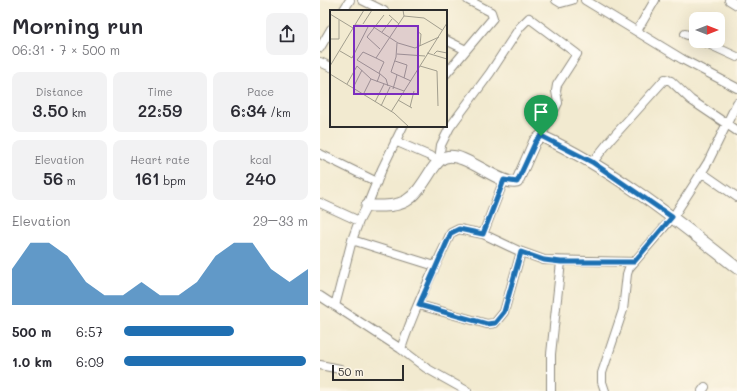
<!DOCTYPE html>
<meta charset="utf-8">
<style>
:root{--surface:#fff;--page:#f2f2f3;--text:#2b2b33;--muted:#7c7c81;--accent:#1f6fb2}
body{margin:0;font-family:Mali,sans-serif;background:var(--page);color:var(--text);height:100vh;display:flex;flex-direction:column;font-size:15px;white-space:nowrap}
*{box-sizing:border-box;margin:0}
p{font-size:13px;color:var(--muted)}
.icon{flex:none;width:22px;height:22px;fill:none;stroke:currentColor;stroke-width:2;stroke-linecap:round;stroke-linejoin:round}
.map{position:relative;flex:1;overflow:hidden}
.side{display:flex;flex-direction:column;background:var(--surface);width:320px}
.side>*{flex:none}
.needle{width:26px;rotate:90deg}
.fabs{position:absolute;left:369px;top:12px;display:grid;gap:8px}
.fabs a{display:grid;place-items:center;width:36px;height:36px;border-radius:8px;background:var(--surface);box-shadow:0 4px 16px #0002;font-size:20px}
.scale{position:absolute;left:12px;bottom:10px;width:72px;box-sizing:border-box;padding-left:4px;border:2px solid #2b2b2b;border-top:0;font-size:11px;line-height:14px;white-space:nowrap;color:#2b2b2b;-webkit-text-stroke:3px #fcf5e5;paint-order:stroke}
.pin{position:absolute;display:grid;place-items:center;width:34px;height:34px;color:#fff;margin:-41px -17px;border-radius:50% 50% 50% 0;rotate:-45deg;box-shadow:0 0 4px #0007}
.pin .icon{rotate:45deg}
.round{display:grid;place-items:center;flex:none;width:42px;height:42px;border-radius:8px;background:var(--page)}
.head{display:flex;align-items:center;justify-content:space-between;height:68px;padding:0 12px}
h1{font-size:22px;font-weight:600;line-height:30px}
.stats{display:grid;grid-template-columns:repeat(3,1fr);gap:6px;height:68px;padding:4px 12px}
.stats div{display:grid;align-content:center;border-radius:8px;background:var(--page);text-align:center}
.stats b{font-size:17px;font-weight:600}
.stats small{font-size:11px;font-weight:400}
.stats p{font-size:11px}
.chart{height:112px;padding:8px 12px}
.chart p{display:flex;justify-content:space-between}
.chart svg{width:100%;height:72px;margin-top:4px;fill:var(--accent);opacity:.7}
ul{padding:0 12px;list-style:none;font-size:13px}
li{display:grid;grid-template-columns:64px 48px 1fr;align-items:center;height:30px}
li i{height:10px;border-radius:5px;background:var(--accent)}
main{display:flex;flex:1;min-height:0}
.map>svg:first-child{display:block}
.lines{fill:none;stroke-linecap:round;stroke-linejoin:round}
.street-casing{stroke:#8e8a7e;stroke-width:10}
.secondary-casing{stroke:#8e8a7e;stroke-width:13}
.street{stroke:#fff;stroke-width:8}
.secondary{stroke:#fff;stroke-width:11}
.route-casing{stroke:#fff;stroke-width:8}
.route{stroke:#1f6fb2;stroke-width:5}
.inset-road{fill:none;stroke:#a29e8e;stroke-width:1}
.view{fill:#7b2cbf;fill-opacity:0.15;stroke:#7b2cbf;stroke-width:2}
.inset-edge{fill:none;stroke:#2b2b2b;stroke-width:2}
</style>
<main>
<section class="side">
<div class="head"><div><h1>Morning run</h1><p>06:31 · 7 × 500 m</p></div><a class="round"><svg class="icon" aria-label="share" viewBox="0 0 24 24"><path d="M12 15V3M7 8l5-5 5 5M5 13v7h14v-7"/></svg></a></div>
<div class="stats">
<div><p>Distance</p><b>3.50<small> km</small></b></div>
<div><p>Time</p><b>22:59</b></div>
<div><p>Pace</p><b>6:34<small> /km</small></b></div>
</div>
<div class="stats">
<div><p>Elevation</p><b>56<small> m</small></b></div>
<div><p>Heart rate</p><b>161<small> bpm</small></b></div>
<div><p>kcal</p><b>240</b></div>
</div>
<div class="chart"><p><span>Elevation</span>29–33 m</p>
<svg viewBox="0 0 160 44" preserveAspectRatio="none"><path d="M0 44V22L10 6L20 6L30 14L40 30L50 38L60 38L70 30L80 38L90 38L100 30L110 14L120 6L130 6L140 22L150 30L160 22V44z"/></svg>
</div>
<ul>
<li><b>500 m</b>6:57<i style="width:60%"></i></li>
<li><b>1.0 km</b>6:09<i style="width:99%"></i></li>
</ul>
</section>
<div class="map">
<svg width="417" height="391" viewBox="0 0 417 391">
<rect width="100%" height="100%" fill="#fcf5e5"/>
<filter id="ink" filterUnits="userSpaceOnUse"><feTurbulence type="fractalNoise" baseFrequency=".025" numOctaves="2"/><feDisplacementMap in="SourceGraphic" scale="8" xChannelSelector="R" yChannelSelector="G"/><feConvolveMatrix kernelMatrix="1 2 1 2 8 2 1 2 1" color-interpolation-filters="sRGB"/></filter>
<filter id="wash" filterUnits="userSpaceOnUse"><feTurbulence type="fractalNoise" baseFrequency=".012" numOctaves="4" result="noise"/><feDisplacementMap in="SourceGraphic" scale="16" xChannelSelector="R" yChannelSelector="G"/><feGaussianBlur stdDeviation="0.9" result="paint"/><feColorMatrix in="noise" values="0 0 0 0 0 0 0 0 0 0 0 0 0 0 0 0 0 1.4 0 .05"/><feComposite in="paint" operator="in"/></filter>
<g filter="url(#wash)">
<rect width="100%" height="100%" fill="#f2ead0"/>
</g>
<g filter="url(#ink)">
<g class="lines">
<g class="street-casing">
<path id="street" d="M 42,0 L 64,11
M 236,0 L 241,3 L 252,0
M 265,0 L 362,59 L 417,88
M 409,0 L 417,5
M 23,11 L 30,0
M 317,31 L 335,0
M 365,34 L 376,38
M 126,40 L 146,50
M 382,41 L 417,57
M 0,48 L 11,29
M 0,62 L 11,67
M 126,74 L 173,18 L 171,12 L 148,0
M 75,141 L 119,160 L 121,145 L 130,127 L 170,73 L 200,27 L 209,18 L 257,54 L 237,85 L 236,91 L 238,103 L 221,136
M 0,154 L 57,182
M 272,163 L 292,138 L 345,79 L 351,81 L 371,100 L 417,131
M 381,172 L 417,197
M 0,203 L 39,221
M 163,234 L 184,180
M 32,240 L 115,266
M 0,296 L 81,349 L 106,368 L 147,391
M 99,305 L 167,324 L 175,323 L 184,312 L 201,252
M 15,306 L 32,240 L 39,221 L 47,206 L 62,169 L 83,126
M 81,349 C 94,309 113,271 131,233 L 139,229 L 163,234 L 199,251 L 224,260 L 314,262
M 0,365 L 20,369
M 231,391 L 231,354 L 241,262
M 285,391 L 282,382 L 282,373 L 303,310 L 307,274 L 309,268 L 353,217 L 375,183 L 388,162 L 417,103
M 382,391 L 385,387"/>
</g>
<g class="secondary-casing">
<path id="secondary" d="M 47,206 C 86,207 91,203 111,171 C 116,165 118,159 126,157 C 144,151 180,186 197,182 L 215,141 L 221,136 C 293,169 355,219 417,268"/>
</g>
<use href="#street" class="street"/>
<use href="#secondary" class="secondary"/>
</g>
</g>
<g class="lines" filter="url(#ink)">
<g class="route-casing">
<path id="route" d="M 221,136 L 272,162 L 352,217 L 314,262 L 241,262 L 224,260 L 201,252 L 184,312 L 175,323 L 167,324 L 99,305 L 131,233 L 139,229 L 163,234 L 184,180 L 197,182 L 216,141 Z"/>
</g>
<use href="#route" class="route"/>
</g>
<g transform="translate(10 10)">
<rect width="117" height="117" fill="#f2ead0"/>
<path class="inset-road" d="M 0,4 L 23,18M 59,5 L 69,14M 74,6 L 94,8 L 112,20M 33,14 L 42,0M 25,15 L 42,16 L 68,33 L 85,38 L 109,27M 87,21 L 91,24 L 90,36M 52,22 L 62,9M 0,29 L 9,29 L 9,10M 67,33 L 66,47 L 61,62 L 81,71M 50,39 L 37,27 L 54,5M 10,41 L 22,48 L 39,15M 97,43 L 117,49M 67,44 L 95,46M 104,44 L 107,41 L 117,43M 46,48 L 33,42 L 27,50 L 50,64 L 47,72M 65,51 L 77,55 L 74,68M 0,56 L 34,0M 90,56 L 107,61 L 108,96M 0,64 L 64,103 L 79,117M 17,74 L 27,56 L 41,69 L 74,81M 58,76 L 56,69 L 49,63 L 54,52 L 46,48 L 74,6 L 73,0M 23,78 L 32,60M 63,79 L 67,65M 33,85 L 41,69M 68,90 L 82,98M 45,92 L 54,74M 51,96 L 60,77M 80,97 L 84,81M 61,102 L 117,13"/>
<path class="view" d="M 24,16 L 88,16 L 88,84 L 24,84 Z"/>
<rect width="117" height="117" class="inset-edge"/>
</g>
</svg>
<div class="fabs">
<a><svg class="needle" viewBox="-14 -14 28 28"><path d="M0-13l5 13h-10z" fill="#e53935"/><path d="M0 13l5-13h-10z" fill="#7c7c81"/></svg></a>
</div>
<div class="scale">50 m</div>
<div class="pin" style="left:221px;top:136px;background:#1e9e55"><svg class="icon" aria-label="arrive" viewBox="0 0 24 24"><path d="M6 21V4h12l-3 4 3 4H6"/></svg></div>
</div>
</main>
